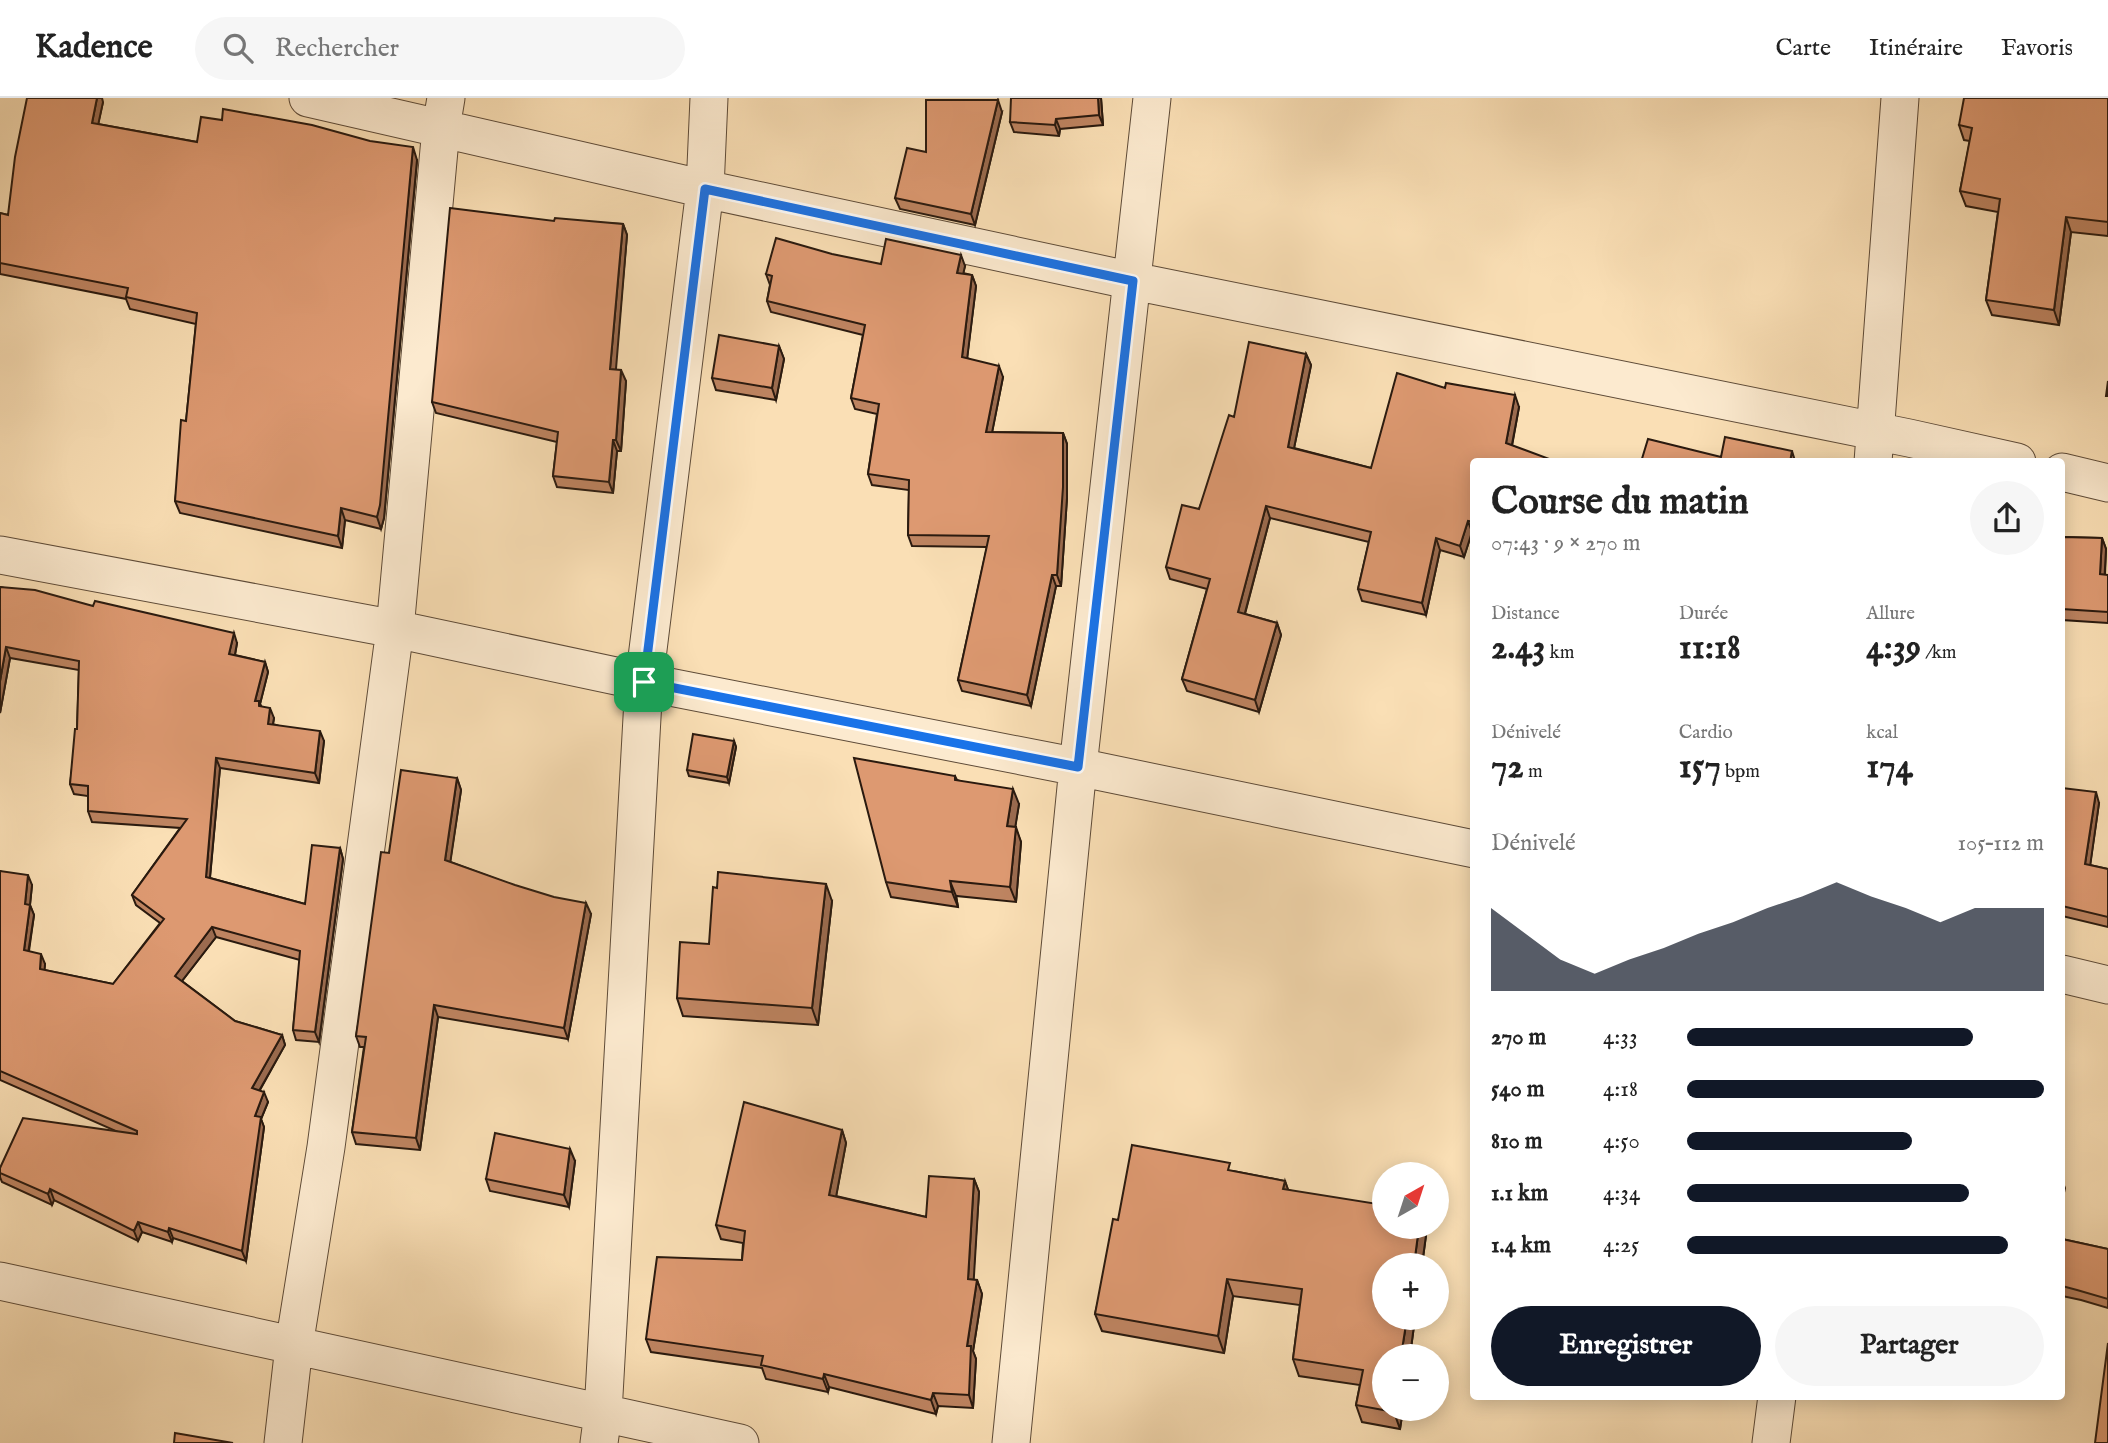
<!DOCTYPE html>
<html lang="fr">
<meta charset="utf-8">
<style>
:root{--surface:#fff;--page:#f6f6f6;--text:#222;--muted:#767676;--line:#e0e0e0;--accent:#111827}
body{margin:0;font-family:"IM FELL English",serif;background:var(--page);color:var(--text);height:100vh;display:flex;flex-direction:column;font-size:26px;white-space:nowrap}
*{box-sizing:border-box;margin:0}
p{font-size:23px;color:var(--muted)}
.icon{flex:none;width:38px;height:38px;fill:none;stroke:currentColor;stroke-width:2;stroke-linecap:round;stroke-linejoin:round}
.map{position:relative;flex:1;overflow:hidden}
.details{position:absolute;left:1470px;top:360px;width:595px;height:942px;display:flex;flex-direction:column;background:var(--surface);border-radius:7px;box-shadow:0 4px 18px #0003}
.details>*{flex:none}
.needle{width:46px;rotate:39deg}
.fabs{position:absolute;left:1372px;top:1064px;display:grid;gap:14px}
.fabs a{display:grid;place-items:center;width:77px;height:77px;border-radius:50%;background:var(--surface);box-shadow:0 4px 18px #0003;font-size:35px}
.pin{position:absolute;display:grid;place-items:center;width:60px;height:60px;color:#fff;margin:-30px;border-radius:14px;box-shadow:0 4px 10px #0006}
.round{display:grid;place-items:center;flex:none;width:74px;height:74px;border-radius:37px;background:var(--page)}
.summary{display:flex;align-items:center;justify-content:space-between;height:119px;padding:0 21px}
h1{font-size:38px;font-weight:700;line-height:52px}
.stats{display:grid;grid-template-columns:repeat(3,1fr);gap:10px;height:119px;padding:7px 21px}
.stats div{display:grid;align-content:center}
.stats b{font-size:35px;font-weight:700}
.stats small{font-size:19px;font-weight:400}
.stats p{font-size:19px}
.chart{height:196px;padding:14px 21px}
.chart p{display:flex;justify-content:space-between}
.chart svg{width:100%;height:126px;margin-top:7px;fill:var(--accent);opacity:.7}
.cta{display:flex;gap:14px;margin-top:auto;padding:14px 21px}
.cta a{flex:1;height:80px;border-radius:42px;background:var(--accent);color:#fff;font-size:28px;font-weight:700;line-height:80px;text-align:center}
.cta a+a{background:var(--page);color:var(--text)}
ul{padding:0 21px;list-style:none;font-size:23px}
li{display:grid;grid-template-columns:112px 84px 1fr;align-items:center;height:52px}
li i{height:18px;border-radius:9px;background:var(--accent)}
header{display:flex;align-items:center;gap:42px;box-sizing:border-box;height:98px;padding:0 35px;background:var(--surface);border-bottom:2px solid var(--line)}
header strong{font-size:33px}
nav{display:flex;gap:38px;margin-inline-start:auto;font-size:24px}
.search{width:490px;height:63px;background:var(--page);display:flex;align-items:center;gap:18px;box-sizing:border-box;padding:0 24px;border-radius:38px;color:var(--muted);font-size:26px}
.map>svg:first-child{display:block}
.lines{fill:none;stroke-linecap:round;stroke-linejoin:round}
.street-casing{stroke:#5e4b38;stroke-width:39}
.street{stroke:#fceacf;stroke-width:37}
.wall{fill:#be8461;stroke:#2a1a0f;stroke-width:2}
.shaded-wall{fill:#9b6b4f;stroke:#2a1a0f;stroke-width:2}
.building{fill:#dd9971;stroke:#2a1a0f;stroke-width:2}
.route-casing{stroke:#fff;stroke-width:14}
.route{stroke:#1a73e8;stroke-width:9}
</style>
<header>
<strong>Kadence</strong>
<div class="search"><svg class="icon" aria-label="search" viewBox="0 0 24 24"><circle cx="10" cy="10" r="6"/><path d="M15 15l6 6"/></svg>Rechercher</div>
<nav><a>Carte</a><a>Itinéraire</a><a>Favoris</a></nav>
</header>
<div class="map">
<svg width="2108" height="1345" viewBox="0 0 2108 1345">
<rect width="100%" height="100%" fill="#fadfb5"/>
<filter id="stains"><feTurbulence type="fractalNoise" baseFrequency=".00286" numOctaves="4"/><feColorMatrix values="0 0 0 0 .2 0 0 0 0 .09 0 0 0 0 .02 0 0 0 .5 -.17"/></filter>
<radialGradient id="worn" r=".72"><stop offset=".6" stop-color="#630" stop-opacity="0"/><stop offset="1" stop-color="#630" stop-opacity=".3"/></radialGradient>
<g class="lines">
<g class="street-casing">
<path id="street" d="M 308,0 L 705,91 L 1133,183 L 1909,340 L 2017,364
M 1873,364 L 1900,0
M 2062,374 L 2108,385
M 0,457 L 395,531 L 644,584 L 1078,669 L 1474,751
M 2062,876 L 2108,887
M 0,1183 L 740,1345
M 283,1345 L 294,1248 L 326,1049 L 395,531 L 441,30 L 446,0
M 599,1345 L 603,1315 L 644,584 L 705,91 L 709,0
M 1011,1345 L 1078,669 L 1152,0
M 1771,1345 L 1777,1298"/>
</g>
<use href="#street" class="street"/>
</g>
<path class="wall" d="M 1101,0 L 1103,27 L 1060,31 L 1059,38 L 1014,34 L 1010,24 Z
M 2108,0 L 2108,138 L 2071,134 L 2059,227 L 1992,217 L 1986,202 L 1998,114 L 1966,108 L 1960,93 L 1970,43 L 1964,42 L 1959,27 Z
M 103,4 L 98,26 L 197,44 L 417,62 L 384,420 L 381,431 L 345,422 L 342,450 L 180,415 L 175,403 L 186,323 L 196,226 L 130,211 L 126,201 L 0,176 L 0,115 L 8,117 Z
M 1002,14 L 975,127 L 900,111 L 895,100 L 926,54 Z
M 554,123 L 623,126 L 627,137 L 615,271 L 626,283 L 621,353 L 617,353 L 613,395 L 557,389 L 553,378 L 557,344 L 436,315 L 432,304 Z
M 881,166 L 965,168 L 963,175 L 972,177 L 976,188 L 967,260 L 1003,279 L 992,334 L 1063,335 L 1067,346 L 1067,400 L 1061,488 L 1056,488 L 1031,608 L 962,593 L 958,582 L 987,449 L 912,448 L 908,437 L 909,392 L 872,387 L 868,376 L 877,316 L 855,311 L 851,300 L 863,237 L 771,214 L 767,203 L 770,187 L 766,176 Z
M 779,248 L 784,261 L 776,302 L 716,292 L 712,280 Z
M 1306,256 L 1311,267 L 1294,350 L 1371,370 L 1445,290 L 1519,309 L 1512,348 L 1474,364 L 1474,434 L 1472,434 L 1464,459 L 1440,452 L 1426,517 L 1362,503 L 1358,491 L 1369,444 L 1270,420 L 1245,516 L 1277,525 L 1281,537 L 1259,614 L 1187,593 L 1182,581 L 1207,491 L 1170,481 L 1166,469 L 1199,411 L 1234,319 Z
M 2062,439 L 2102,440 L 2106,451 L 2105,477 L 2108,477 L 2108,525 L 2062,522 Z
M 0,489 L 237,545 L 235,557 L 265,564 L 268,574 L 260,606 L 261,608 L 274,620 L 273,626 L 324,643 L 319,685 L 220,670 L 210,780 L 305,806 L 340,750 L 343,761 L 319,944 L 296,942 L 293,932 L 300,862 L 216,839 L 182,883 L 235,923 L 282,937 L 285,947 L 260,992 L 268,1004 L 261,1021 L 264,1029 L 246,1163 L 173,1140 L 172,1144 L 142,1134 L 138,1143 L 54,1102 L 52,1107 L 2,1084 L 0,1079 L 0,1070 L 116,1033 L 0,982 L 0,773 L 32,787 L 30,807 L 34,817 L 29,853 L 45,866 L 44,872 L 113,886 L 160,825 L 136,807 L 132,797 L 180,730 L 92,724 L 88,713 L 88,698 L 74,696 L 70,686 L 77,631 L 79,572 L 10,560 L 0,615 Z
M 734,643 L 736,649 L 729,685 L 689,678 L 687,672 Z
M 955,678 L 957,682 L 1019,706 L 1015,729 L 1021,744 L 1016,804 L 956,798 L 958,809 L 891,799 L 886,784 Z
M 457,680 L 461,692 L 450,764 L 591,816 L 568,941 L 438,919 L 420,1052 L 356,1046 L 352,1034 L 364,949 L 360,949 L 356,938 L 389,755 Z
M 2062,690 L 2099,705 L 2090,767 L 2108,771 L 2108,829 L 2062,818 Z
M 832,803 L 818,927 L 683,918 L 677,900 L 709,846 Z
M 842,1032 L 846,1045 L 836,1098 L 926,1119 L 974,1081 L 979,1094 L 973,1182 L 977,1182 L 982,1196 L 973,1253 L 976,1261 L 973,1310 L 938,1308 L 936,1316 L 829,1289 L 828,1294 L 766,1281 L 762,1270 L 651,1254 L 646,1241 L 742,1162 L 743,1145 L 721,1141 L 716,1127 Z
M 575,1063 L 569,1109 L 490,1093 L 486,1081 Z
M 1233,1073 L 1285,1083 L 1288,1092 L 1427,1130 L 1410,1258 L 1384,1258 L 1384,1311 L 1403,1311 L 1400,1331 L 1362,1324 L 1356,1307 L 1360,1287 L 1299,1278 L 1293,1261 L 1300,1207 L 1233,1198 L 1224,1255 L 1102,1233 L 1095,1216 L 1118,1122 Z
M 2062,1141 L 2108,1151 L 2108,1210 L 2081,1202 L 2062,1198 Z"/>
<path class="shaded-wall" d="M 97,0 L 102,0 L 103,4 L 96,37 L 92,25 Z
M 1098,0 L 1101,0 L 1103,27 L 1099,17 Z
M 998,2 L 1002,14 L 975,127 L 971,116 Z
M 1056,21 L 1060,31 L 1059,38 L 1055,27 Z
M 413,49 L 417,62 L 384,420 L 381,431 L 377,419 Z
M 2066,119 L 2071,134 L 2059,227 L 2054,212 Z
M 623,126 L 627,137 L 615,283 L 610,271 Z
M 961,157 L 965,168 L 961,186 L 957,175 Z
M 972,177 L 976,188 L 966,270 L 962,259 Z
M 779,248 L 784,261 L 776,302 L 772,290 Z
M 1306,256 L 1311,267 L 1292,360 L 1288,349 Z
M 999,268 L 1003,279 L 990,345 L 986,334 Z
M 621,272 L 626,283 L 621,353 L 616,342 Z
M 1515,297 L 1519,309 L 1510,357 L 1506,345 Z
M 1063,335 L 1067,346 L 1067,400 L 1061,488 L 1057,477 Z
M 613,342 L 617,353 L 613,395 L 609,384 Z
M 1792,353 L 1795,363 L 1795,364 L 1790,364 Z
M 1266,408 L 1270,420 L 1242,526 L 1238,514 Z
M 341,410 L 345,422 L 342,450 L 338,438 Z
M 1468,423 L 1472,434 L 1464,459 L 1460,448 Z
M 1436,440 L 1440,452 L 1426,517 L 1422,505 Z
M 2102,440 L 2106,451 L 2104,488 L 2100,476 Z
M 1052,477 L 1056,488 L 1031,608 L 1027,597 Z
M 1277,525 L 1281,537 L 1259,614 L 1255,602 Z
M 234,535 L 237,545 L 233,567 L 229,556 Z
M 6,549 L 10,560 L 0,615 L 0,583 Z
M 265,564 L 268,574 L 260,606 L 263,613 L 255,603 Z
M 270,610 L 274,620 L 271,636 L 268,626 Z
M 320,633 L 324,643 L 319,685 L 315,675 Z
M 734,643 L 736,649 L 729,685 L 727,679 Z
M 216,660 L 220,670 L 209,789 L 206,779 Z
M 457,680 L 461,692 L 449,773 L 445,762 Z
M 1013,691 L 1019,706 L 1013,743 L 1007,728 Z
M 2096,694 L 2099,705 L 2089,776 L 2085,766 Z
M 1016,729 L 1021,744 L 1016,804 L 1010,789 Z
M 340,750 L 343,761 L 319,944 L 315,934 Z
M 28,777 L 32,787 L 29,816 L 25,806 Z
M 950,783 L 956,798 L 958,809 L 952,794 Z
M 826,786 L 832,803 L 818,927 L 812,910 Z
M 586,805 L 591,816 L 568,941 L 564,930 Z
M 30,807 L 34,817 L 27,862 L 24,852 Z
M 212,829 L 216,839 L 178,888 L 175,878 Z
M 41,856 L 45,866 L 44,882 L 40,871 Z
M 434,907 L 438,919 L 420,1052 L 416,1040 Z
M 282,937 L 285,947 L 255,1000 L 252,990 Z
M 264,994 L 268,1004 L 261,1021 L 264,1029 L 246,1163 L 242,1153 L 255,1018 Z
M 842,1032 L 846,1045 L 834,1110 L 829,1097 Z
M 570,1051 L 575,1063 L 569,1109 L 564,1097 Z
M 974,1081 L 979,1094 L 973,1194 L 968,1181 Z
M 2062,1082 L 2065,1090 L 2062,1104 Z
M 1285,1083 L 1291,1100 L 1283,1091 Z
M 50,1091 L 54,1102 L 52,1107 L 48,1096 Z
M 138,1124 L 142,1134 L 138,1143 L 134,1133 Z
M 1419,1129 L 1427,1129 L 1427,1130 L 1422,1167 L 1414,1167 Z
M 169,1130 L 173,1140 L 172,1144 L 168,1134 Z
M 1227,1181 L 1233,1198 L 1224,1255 L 1218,1238 Z
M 977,1182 L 982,1196 L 973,1253 L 976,1261 L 973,1310 L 969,1297 L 967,1248 Z
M 1407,1220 L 1415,1220 L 1410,1258 L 1401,1258 Z
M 824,1276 L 829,1289 L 828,1294 L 823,1281 Z
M 933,1295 L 938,1308 L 936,1316 L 931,1302 Z
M 1394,1311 L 1403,1311 L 1400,1331 L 1394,1314 Z"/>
<path class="building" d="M 27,0 L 97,0 L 92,25 L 197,44 L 201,19 L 222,22 L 223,11 L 312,27 L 370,43 L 413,49 L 380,407 L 377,419 L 341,410 L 338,438 L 175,403 L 181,322 L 186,323 L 197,215 L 126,199 L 128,190 L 0,165 L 0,115 L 8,117 L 15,59 Z
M 1011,0 L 1098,0 L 1099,17 L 1056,21 L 1055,27 L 1010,24 Z
M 1964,0 L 2108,0 L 2108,124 L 2066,119 L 2054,212 L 1986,202 L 2000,101 L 1960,93 L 1972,30 L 1959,27 Z
M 926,2 L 998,2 L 971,116 L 895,100 L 907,50 L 926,54 Z
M 450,110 L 554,123 L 555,120 L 623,126 L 610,271 L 621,272 L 616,342 L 613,342 L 609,384 L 553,378 L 558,334 L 432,304 Z
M 776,140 L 832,156 L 881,166 L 886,141 L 961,157 L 957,175 L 972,177 L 962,259 L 999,268 L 986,334 L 1063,335 L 1063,389 L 1057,477 L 1052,477 L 1027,597 L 958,582 L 989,438 L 908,437 L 909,382 L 868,376 L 879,306 L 851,300 L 865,227 L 767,203 L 772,178 L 766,176 Z
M 719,237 L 779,248 L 772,290 L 712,280 Z
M 1249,244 L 1306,256 L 1288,349 L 1371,370 L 1397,275 L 1445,290 L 1446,285 L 1515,297 L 1506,345 L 1552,362 L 1551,364 L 1474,364 L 1474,424 L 1468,423 L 1460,448 L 1436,440 L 1422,505 L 1358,491 L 1371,434 L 1266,408 L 1238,514 L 1277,525 L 1255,602 L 1182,581 L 1210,481 L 1166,469 L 1182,407 L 1199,411 L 1229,317 L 1234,319 Z
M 2108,283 L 2108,298 L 2106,298 Z
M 1725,339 L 1792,353 L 1790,364 L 1641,364 L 1648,341 L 1721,359 Z
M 2062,439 L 2102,440 L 2100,476 L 2108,477 L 2108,514 L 2062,511 Z
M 0,489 L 35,492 L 93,508 L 95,503 L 234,535 L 229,556 L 265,564 L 255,603 L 259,603 L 259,608 L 270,610 L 268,626 L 320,633 L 315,675 L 216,660 L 206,779 L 305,806 L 312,747 L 340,750 L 315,934 L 293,932 L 300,853 L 212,829 L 175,878 L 235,923 L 282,937 L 252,990 L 264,994 L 255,1018 L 261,1019 L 242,1153 L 169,1130 L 168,1134 L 138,1124 L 134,1133 L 50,1091 L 48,1096 L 0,1075 L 0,1070 L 23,1020 L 137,1036 L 137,1033 L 0,973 L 0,773 L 28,777 L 25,806 L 30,807 L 24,852 L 41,856 L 40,871 L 113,886 L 164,821 L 132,797 L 187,721 L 88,713 L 88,688 L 70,686 L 75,631 L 77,631 L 79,563 L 6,549 L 0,583 Z
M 693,636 L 734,643 L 727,679 L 687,672 Z
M 854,660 L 955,678 L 955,682 L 1013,691 L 1007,728 L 1016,729 L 1010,789 L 950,783 L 952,794 L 886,784 Z
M 401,672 L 457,680 L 445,762 L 515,787 L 554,799 L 586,805 L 564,930 L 434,907 L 416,1040 L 352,1034 L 366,939 L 356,938 L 381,754 L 389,755 Z
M 2062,690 L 2096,694 L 2085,766 L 2108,771 L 2108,819 L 2062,808 Z
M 718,774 L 826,786 L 812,910 L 677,900 L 680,844 L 709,846 L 713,789 L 717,790 Z
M 744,1004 L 842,1032 L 829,1097 L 926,1119 L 929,1078 L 974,1081 L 968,1181 L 977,1182 L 967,1248 L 971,1248 L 969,1297 L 933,1295 L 931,1302 L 824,1276 L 823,1281 L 761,1267 L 763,1258 L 646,1241 L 657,1159 L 742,1162 L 745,1133 L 716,1127 Z
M 495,1035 L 570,1051 L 564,1097 L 486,1081 Z
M 1132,1047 L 1230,1065 L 1228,1072 L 1285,1083 L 1283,1091 L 1384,1107 L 1384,1129 L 1419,1129 L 1414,1167 L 1384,1167 L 1384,1220 L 1407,1220 L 1401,1258 L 1384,1258 L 1384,1311 L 1394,1311 L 1394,1314 L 1356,1307 L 1363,1272 L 1293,1261 L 1302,1191 L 1227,1181 L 1218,1238 L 1095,1216 L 1113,1121 L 1118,1122 Z
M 2062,1141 L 2108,1151 L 2108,1201 L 2077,1192 L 2062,1188 Z
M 2108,1245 L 2108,1345 L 2095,1345 Z
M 175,1335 L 233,1345 L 174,1345 Z"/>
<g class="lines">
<g class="route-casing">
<path id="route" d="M 705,91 L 1133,183 L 1078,669 L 644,584 Z"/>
</g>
<use href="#route" class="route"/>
</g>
<rect width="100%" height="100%" filter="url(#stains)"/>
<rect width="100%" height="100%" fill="url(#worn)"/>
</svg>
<div class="fabs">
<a><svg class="needle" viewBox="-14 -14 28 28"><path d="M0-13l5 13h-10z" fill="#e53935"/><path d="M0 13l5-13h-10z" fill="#767676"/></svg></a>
<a>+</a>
<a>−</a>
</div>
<div class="pin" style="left:644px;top:584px;background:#1e9e55"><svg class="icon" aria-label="arrive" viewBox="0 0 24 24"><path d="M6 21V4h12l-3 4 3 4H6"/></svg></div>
<section class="details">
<div class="summary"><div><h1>Course du matin</h1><p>07:43 · 9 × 270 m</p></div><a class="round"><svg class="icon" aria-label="share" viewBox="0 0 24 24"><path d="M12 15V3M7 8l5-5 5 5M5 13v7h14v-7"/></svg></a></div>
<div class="stats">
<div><p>Distance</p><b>2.43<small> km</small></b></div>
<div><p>Durée</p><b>11:18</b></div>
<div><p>Allure</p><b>4:39<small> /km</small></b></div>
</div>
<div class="stats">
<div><p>Dénivelé</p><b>72<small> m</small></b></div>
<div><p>Cardio</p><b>157<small> bpm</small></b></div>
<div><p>kcal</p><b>174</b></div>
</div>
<div class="chart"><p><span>Dénivelé</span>105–112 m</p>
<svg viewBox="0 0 160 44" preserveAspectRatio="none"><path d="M0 44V15L10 24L20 33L30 38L40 33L50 29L60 24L70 20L80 15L90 11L100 6L110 11L120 15L130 20L140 15L150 15L160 15V44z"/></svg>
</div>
<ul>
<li><b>270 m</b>4:33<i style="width:80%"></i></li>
<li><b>540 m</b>4:18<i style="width:100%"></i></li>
<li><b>810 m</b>4:50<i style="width:63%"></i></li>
<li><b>1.1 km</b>4:34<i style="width:79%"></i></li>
<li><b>1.4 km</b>4:25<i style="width:90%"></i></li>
</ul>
<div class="cta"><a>Enregistrer</a><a>Partager</a></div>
</section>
</div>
